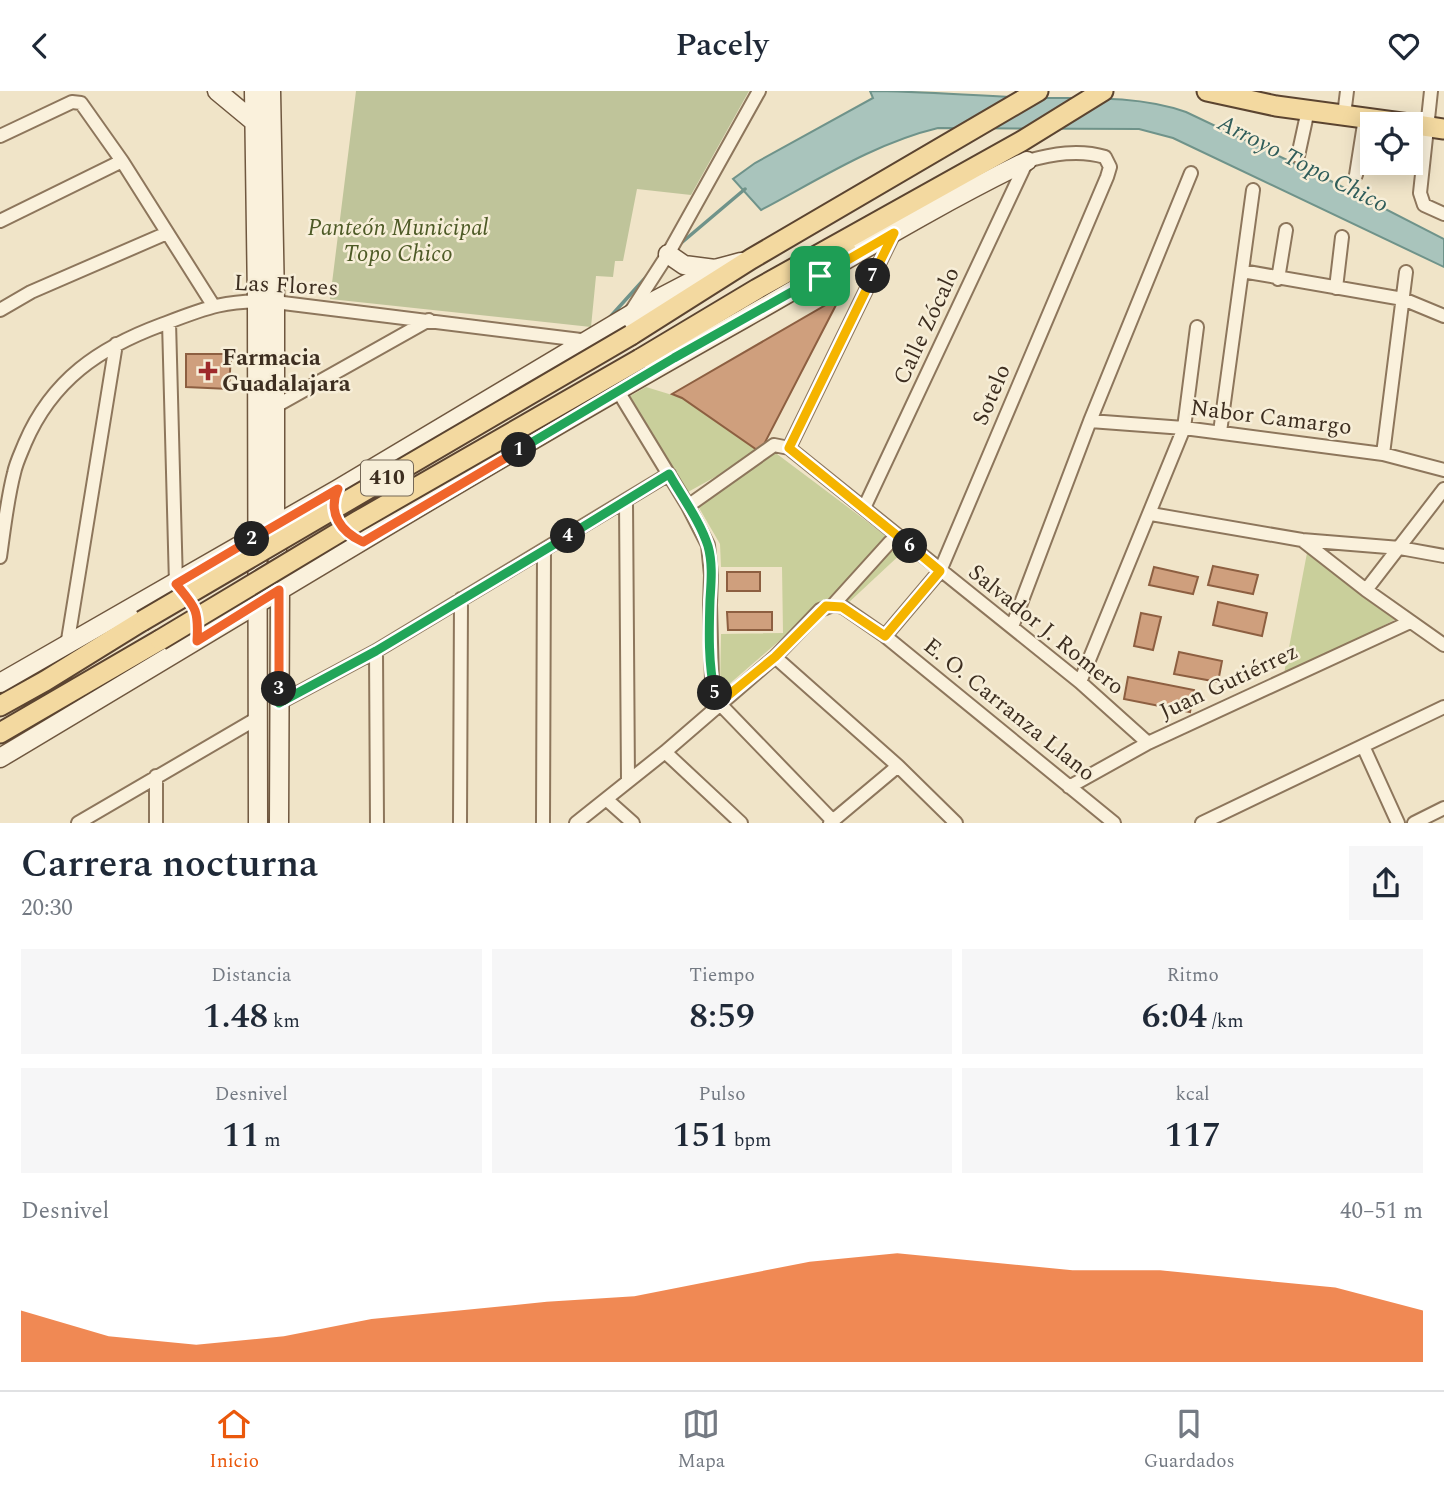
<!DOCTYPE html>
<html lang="es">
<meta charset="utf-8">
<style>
:root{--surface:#fff;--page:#f6f6f7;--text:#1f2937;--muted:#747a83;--line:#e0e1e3;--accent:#ea580c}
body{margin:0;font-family:Spectral,serif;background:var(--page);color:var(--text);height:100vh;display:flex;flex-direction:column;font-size:26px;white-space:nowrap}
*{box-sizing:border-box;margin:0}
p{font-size:23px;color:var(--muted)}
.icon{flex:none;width:38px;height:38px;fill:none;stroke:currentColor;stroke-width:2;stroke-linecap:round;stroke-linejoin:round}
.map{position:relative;height:732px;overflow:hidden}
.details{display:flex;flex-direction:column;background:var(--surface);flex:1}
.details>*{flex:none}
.controls{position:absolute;left:1360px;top:21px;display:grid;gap:14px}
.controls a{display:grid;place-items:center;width:63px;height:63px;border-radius:0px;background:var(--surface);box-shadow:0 4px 18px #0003;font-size:35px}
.pin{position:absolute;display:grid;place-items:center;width:60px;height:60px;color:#fff;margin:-30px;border-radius:14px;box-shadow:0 4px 10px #0006}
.km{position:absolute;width:35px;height:35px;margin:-18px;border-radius:50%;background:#222;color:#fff;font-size:19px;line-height:35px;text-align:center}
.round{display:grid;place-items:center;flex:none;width:74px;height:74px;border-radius:0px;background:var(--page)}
.summary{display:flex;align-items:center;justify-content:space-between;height:119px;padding:0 21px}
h1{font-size:38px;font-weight:600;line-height:52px}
.stats{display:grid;grid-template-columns:repeat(3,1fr);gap:10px;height:119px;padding:7px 21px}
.stats div{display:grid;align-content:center;border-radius:0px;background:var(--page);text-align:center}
.stats b{font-size:35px;font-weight:600}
.stats small{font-size:19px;font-weight:400}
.stats p{font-size:19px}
.chart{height:196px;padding:14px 21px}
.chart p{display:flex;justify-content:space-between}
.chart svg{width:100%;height:126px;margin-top:7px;fill:var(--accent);opacity:.7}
header{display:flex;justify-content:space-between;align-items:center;height:91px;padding:0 21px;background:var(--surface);font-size:32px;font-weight:600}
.dock{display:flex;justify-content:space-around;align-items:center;height:98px;border-top:2px solid var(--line);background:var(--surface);font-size:19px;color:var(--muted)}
.dock a{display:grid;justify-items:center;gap:4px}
.dock .current{color:var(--accent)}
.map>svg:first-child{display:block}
.green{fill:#c9cf9b}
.cemetery{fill:#bfc49a}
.water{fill:#a9c4bc;stroke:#6f938a;stroke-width:2}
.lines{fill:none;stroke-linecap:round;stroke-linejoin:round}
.stream{stroke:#6f938a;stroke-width:3.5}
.building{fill:#cf9f7d;stroke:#8d5f41;stroke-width:2}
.street-casing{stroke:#8d765c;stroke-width:16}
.secondary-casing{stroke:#6f573f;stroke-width:21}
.primary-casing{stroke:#5b4430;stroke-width:23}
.street{stroke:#faf1dc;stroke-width:12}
.secondary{stroke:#faf1dc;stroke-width:18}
.primary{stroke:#f3d9a0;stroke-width:19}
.primary-bridge-casing{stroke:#5b4430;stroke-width:23;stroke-linecap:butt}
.primary-bridge{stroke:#f3d9a0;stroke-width:19}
.split-1-casing{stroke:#fff;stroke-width:14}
.split-2-casing{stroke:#fff;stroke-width:14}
.split-3-casing{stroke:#fff;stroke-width:14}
.split-4-casing{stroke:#fff;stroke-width:14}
.split-5-casing{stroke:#fff;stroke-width:14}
.split-6-casing{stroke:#fff;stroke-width:14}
.split-7-casing{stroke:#fff;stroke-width:14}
.split-8-casing{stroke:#fff;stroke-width:14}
.split-1{stroke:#22a559;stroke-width:9}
.split-2{stroke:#f0652b;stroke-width:9}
.split-3{stroke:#f0652b;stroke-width:9}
.split-4{stroke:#22a559;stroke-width:9}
.split-5{stroke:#22a559;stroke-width:9}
.split-6{stroke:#f5b400;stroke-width:9}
.split-7{stroke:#f5b400;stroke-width:9}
.split-8{stroke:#f5b400;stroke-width:9}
.poi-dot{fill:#9e2a2b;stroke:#f7eed8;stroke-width:2.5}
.labels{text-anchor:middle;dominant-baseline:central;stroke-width:5;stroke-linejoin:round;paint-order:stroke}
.shield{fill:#f7eed8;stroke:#756857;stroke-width:2}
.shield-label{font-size:21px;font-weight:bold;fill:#3d2e20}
.park-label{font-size:23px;font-style:italic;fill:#4d5a26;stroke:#f7eed8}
.street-label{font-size:23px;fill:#3d2e20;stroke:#f7eed8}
.poi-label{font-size:23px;font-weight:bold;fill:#3d2e20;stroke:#f7eed8;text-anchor:start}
.water-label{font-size:24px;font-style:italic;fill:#2f5d5a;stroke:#f7eed8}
</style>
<header><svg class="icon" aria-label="back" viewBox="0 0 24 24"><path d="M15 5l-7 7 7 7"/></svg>Pacely<svg class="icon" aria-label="heart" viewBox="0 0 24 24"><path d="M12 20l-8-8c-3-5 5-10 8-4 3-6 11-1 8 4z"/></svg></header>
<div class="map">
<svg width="1444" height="732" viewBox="0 0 1444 732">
<rect width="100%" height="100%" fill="#f0e4c8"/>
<path class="green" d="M 646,296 L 682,307 L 760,361 L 688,401 L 630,305 Z
M 773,360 L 905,459 L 846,514 L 830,506 L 720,601 L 721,543 L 783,542 L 782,476 L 721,476 L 720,453 L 698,415 L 744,384 Z
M 1307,462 L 1396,528 L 1283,588 Z"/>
<path class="cemetery" d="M 356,0 L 749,0 L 691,104 L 637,98 L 623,170 L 615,170 L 613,186 L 596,185 L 591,236 L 330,208 Z"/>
<path class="water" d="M 870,0 C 927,0 984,6 1042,7 C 1089,7 1141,5 1186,21 L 1323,86 L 1444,148 L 1444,176 L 1173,47 L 1139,38 L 938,37 C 875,52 818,89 761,119 L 733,88 L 755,72 L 873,7 Z"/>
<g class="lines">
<path class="stream" d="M 680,153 L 745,98
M 610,226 L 647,185"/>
</g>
<path class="building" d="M 831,211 L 836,214 L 760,361 L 682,307 L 672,303 Z
M 186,263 L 231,263 L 229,298 L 186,296 Z
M 1213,475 L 1258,484 L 1253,503 L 1208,494 Z
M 1154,476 L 1198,486 L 1193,503 L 1149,494 Z
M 727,481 L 760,481 L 760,500 L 727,500 Z
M 1218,511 L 1267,522 L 1262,545 L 1213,534 Z
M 727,521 L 772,521 L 772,539 L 728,539 Z
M 1141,522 L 1161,526 L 1153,559 L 1134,555 Z
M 1179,561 L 1222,570 L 1218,591 L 1174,583 Z
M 1128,586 L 1194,599 L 1190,621 L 1124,608 Z"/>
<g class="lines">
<g class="street-casing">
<path id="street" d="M 1431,0 L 1420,102 L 1424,114 L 1444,123
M 1344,24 L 1347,0
M 0,45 L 72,11 L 81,12 L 122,70 L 213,214
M 1298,65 L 1308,19
M 1356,84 L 1365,27
M 0,130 L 122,70
M 1242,180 L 1403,208 L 1444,225
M 1278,188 L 1286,139
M 1336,197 L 1342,146
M 0,219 L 31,201 L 167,142
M 630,222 L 668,163 L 759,0
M 169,231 L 176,493
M 618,300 L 688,415 L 708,454 L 711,484 L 710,514 L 712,589 L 719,612 L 833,730
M 276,315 L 429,229
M 1090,330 L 1184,337 L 1383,363 L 1444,379
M 1220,341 L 1253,99
M 789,357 L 894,142
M 1383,363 L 1406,181
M 626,411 L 628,690
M 688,415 L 774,354 L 789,357 L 1080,591 L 1148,652
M 864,417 L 1027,70 C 1052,63 1079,58 1105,66 L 1110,76 L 1107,86 L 940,480 L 885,545
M 1151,423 L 1302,449 L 1400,457 L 1444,465
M 1302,449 L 1366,499 L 1444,554
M 0,466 C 4,438 7,409 14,382 C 16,372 21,362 25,352 C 52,289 99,257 161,234 C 205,217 226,208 275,211 L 589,250
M 1366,499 L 1444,398
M 833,514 L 890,451
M 1012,536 L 1090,330 L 1191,82
M 67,555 L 116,253
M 376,560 L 377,732
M 775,566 L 898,675 L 956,732
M 1080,591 L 1184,337 L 1197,236
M 279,612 L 376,560 L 669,383
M 1363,655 L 1398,732
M 665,661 L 741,732
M 156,685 L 156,732
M 1069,696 L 1148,652 L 1410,531
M 606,708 L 633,732
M 78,732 L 256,628
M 460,732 L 461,508
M 543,732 L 544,459
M 576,732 L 665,661 L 775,566 L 820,519 L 833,514 L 843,516 L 885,545 L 1114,732
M 830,732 L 898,675
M 1202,732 L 1444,616
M 1414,732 L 1444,717"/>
</g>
<g class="secondary-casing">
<path id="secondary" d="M 217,0 L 258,34
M 254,0 L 257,210 L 258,732
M 271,0 L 275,211 L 275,434 L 280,499 L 279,732
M 668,163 L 684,174 L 715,178
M 0,592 L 338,398 L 650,212 L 715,178 L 741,171
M 0,667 C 248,519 494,368 745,227 C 839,174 930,117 1027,70"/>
</g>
<g class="primary-casing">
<path id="primary" d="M 1207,0 L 1276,15 L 1409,33
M 1410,33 L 1444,38
M 820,185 L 828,173 L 846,159
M 631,244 L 751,168 L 1038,0
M 640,268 L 757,198 L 1022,50 L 1103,0
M 0,615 L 45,590 L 142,530
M 0,642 L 160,549"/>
</g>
<use href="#street" class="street"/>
<use href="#secondary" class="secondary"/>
<use href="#primary" class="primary"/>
<g class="primary-bridge-casing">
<path id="primary-bridge" d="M 142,530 L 631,244
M 160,549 L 358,430 L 640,268"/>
</g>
<use href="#primary-bridge" class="primary-bridge"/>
</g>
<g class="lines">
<g class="split-1-casing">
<path id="split-1" d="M 519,359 L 674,267 L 820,185"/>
</g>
<g class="split-2-casing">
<path id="split-2" d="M 252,448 L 338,398 C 327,422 341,441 363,451 L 519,359"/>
</g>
<g class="split-3-casing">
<path id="split-3" d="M 252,448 L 176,493 C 195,516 199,518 197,550 L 279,499 L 279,598"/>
</g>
<g class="split-4-casing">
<path id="split-4" d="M 279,598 L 279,612 L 376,560 L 568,445"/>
</g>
<g class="split-5-casing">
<path id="split-5" d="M 568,445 L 669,383 C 682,406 700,430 708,455 C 713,473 711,492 710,509 C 709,539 708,574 715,602"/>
</g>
<g class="split-6-casing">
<path id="split-6" d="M 715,602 L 719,612 L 775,566 L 826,515 L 842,516 L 885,545 L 940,480 L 910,455"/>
</g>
<g class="split-7-casing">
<path id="split-7" d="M 873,185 L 789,357 L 910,455"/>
</g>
<g class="split-8-casing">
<path id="split-8" d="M 820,185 L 894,142 L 873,185"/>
</g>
<use href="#split-1" class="split-1"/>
<use href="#split-2" class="split-2"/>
<use href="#split-3" class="split-3"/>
<use href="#split-4" class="split-4"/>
<use href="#split-5" class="split-5"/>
<use href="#split-6" class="split-6"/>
<use href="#split-7" class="split-7"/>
<use href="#split-8" class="split-8"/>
</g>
<path class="poi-dot" d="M204.5 269.5h7v7h7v7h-7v7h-7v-7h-7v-7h7z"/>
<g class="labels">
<rect class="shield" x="361" y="369.5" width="52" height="35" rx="5"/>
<g class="shield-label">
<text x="387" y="387">410</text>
</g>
<g class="park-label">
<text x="398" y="137">Panteón Municipal<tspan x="398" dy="26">Topo Chico</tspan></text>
</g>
<g class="street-label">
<text transform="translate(286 195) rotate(3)">Las Flores</text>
<text transform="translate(927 235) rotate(-65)">Calle Zócalo</text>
<text transform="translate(992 304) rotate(-67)">Sotelo</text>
<text transform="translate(1271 327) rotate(7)">Nabor Camargo</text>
<text transform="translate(1046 539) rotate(39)">Salvador J. Romero</text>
<text transform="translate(1229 591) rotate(-25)">Juan Gutiérrez</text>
<text transform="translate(1009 619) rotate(39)">E. O. Carranza Llano</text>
</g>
<g class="poi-label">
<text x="222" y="267">Farmacia<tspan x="222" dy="26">Guadalajara</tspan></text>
</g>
<g class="water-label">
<text transform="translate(1303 73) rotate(27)">Arroyo Topo Chico</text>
</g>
</g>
</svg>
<div class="controls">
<a><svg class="icon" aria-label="locate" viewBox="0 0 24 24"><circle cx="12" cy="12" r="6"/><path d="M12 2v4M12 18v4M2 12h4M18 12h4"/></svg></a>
</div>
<div class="pin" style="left:820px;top:185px;background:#1e9e55"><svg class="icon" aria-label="arrive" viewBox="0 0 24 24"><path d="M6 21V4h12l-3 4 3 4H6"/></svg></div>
<b class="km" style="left:519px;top:359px">1</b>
<b class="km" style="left:252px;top:448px">2</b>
<b class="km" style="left:279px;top:598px">3</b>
<b class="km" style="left:568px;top:445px">4</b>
<b class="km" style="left:715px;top:602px">5</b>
<b class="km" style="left:910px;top:455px">6</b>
<b class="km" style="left:873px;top:185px">7</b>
</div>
<section class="details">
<div class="summary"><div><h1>Carrera nocturna</h1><p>20:30</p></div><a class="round"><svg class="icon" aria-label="share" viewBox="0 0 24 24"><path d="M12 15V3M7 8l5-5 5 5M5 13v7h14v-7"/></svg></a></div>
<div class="stats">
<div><p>Distancia</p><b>1.48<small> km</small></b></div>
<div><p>Tiempo</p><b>8:59</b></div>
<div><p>Ritmo</p><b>6:04<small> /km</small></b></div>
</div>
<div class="stats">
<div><p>Desnivel</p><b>11<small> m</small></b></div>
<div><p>Pulso</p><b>151<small> bpm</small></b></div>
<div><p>kcal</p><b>117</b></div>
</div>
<div class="chart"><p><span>Desnivel</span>40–51 m</p>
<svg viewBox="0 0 160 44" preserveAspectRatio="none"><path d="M0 44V26L10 35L20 38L30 35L40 29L50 26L60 23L70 21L80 15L90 9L100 6L110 9L120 12L130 12L140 15L150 18L160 26V44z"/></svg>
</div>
</section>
<nav class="dock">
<a class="current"><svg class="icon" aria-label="home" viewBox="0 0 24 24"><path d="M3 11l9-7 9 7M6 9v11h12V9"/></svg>Inicio</a>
<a><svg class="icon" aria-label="map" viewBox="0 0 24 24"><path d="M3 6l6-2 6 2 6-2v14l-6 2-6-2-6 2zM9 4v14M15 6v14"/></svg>Mapa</a>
<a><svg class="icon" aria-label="saved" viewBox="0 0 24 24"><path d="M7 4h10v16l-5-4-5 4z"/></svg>Guardados</a>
</nav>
